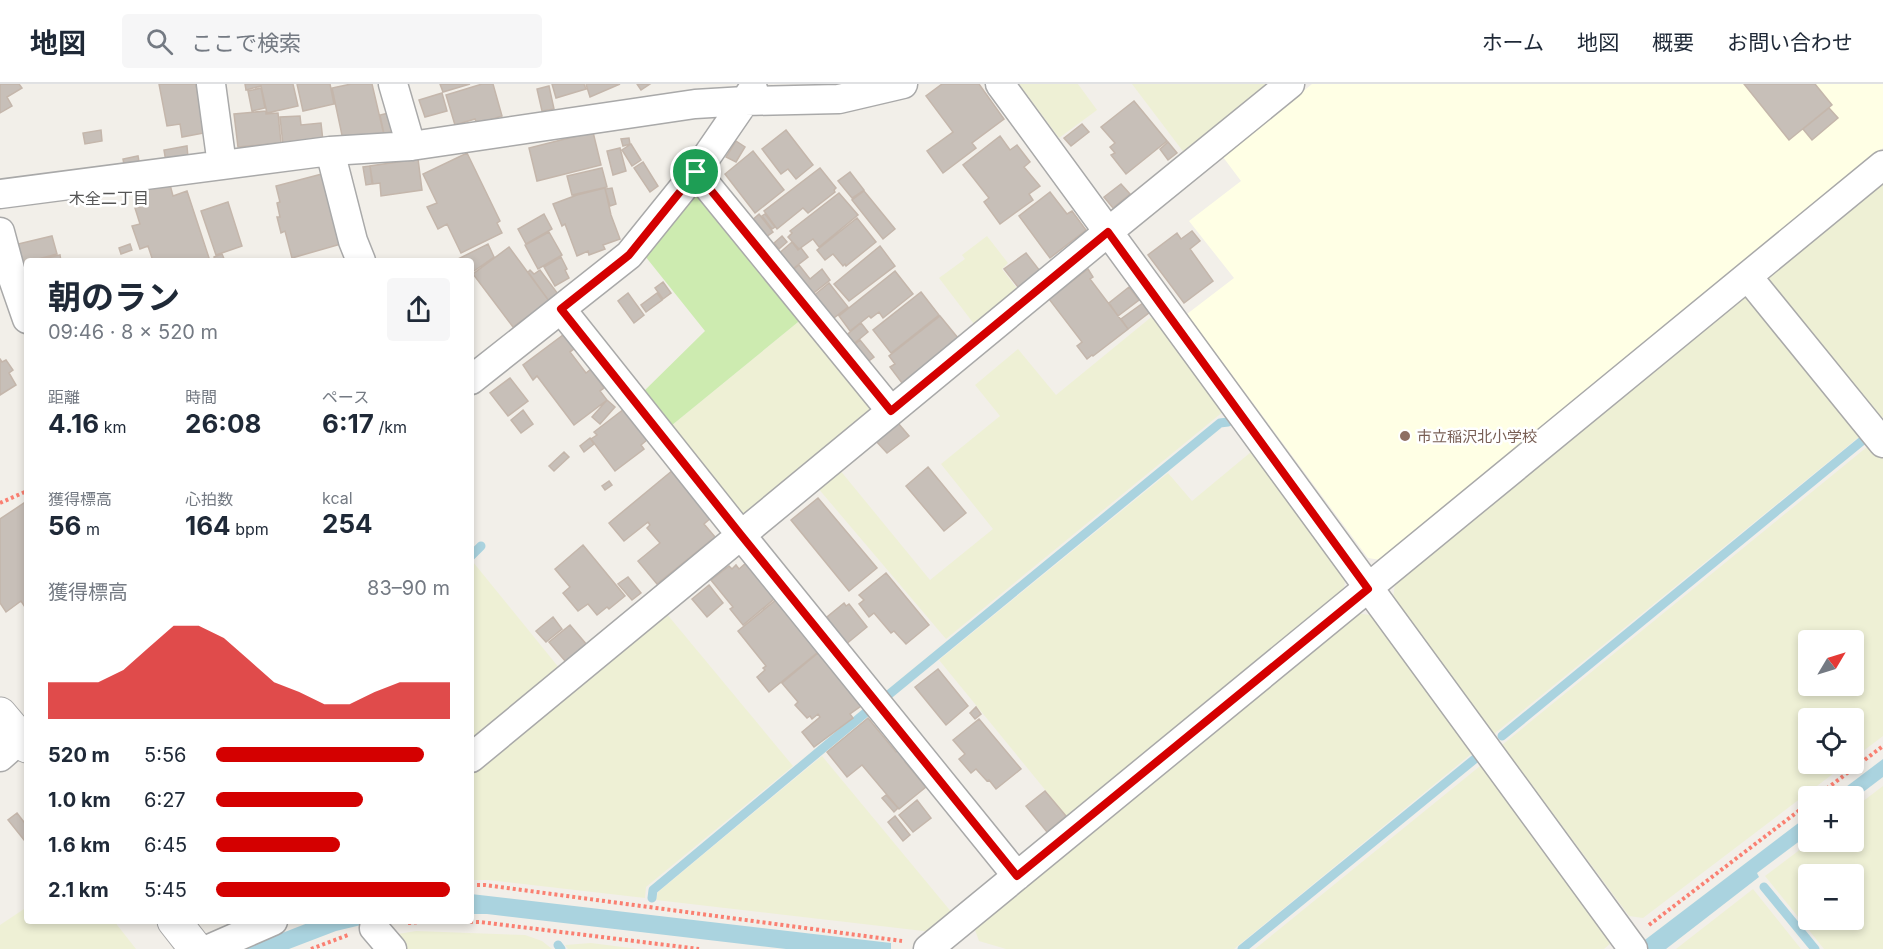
<!DOCTYPE html>
<html lang="ja">
<meta charset="utf-8">
<style>
:root{--surface:#fff;--page:#f6f6f7;--text:#1f2937;--muted:#747a83;--line:#e0e1e3;--accent:#d40000}
body{margin:0;font-family:Inter,"Noto Sans JP",sans-serif;background:var(--page);color:var(--text);height:100vh;display:flex;flex-direction:column;font-size:22px;white-space:nowrap}
*{box-sizing:border-box;margin:0}
p{font-size:20px;color:var(--muted)}
.icon{flex:none;width:33px;height:33px;fill:none;stroke:currentColor;stroke-width:2;stroke-linecap:round;stroke-linejoin:round}
.map{position:relative;flex:1;overflow:hidden}
.drawer{position:absolute;left:24px;top:174px;width:450px;height:666px;display:flex;flex-direction:column;background:var(--surface);border-radius:6px;box-shadow:0 3px 9px #0003}
.drawer>*{flex:none}
.needle{width:39px;rotate:52deg}
.buttons{position:absolute;left:1798px;top:546px;display:grid;gap:12px}
.buttons a{display:grid;place-items:center;width:66px;height:66px;border-radius:6px;background:var(--surface);box-shadow:0 3px 9px #0003;font-size:30px}
.pin{position:absolute;display:grid;place-items:center;width:51px;height:51px;color:#fff;margin:-26px;border:3px solid #fff;border-radius:50%;box-shadow:0 2px 6px #0007}
.round{display:grid;place-items:center;flex:none;width:63px;height:63px;border-radius:6px;background:var(--page)}
.summary{display:flex;align-items:center;justify-content:space-between;height:102px;padding:0 24px}
h1{font-size:33px;font-weight:700;line-height:45px}
.figures{display:grid;grid-template-columns:repeat(3,1fr);gap:9px;height:102px;padding:6px 24px}
.figures div{display:grid;align-content:center}
.figures b{font-size:26px;font-weight:700}
.figures small{font-size:16px;font-weight:400}
.figures p{font-size:16px}
.chart{height:168px;padding:12px 24px}
.chart p{display:flex;justify-content:space-between}
.chart svg{width:100%;height:108px;margin-top:6px;fill:var(--accent);opacity:.7}
ul{padding:0 24px;list-style:none;font-size:20px}
li{display:grid;grid-template-columns:96px 72px 1fr;align-items:center;height:45px}
li i{height:15px;border-radius:8px;background:var(--accent)}
header{display:flex;align-items:center;gap:36px;box-sizing:border-box;height:84px;padding:0 30px;background:var(--surface);border-bottom:2px solid var(--line)}
header strong{font-size:28px}
nav{display:flex;gap:33px;margin-inline-start:auto;font-size:21px}
.search{width:420px;height:54px;background:var(--page);display:flex;align-items:center;gap:15px;box-sizing:border-box;padding:0 21px;border-radius:6px;color:var(--muted);font-size:22px}
.map>svg:first-child{display:block}
.education{fill:#ffffe5}
.farmland{fill:#eef0d5;fill-rule:evenodd}
.grass{fill:#cdebb0}
.water{fill:#aad3df}
.lines{fill:none;stroke-linecap:round;stroke-linejoin:round}
.stream{stroke:#aad3df;stroke-width:9}
.building{fill:#c7bfb8;stroke:#c4b6ab;stroke-width:1.5}
.minor-casing{stroke:#a9a9a9;stroke-width:31}
.tertiary-casing{stroke:#a9a9a9;stroke-width:35}
.path{stroke:#fa8072;stroke-width:4;stroke-dasharray:3 3;stroke-linecap:butt}
.minor{stroke:#fff;stroke-width:28}
.tertiary{stroke:#fff;stroke-width:33}
.route-casing{stroke:#fff;stroke-width:12}
.route{stroke:#d40000;stroke-width:8}
.education-dot{fill:#8d6e63;stroke:#fff;stroke-width:2}
.labels{text-anchor:middle;dominant-baseline:central;stroke-width:5;stroke-linejoin:round;paint-order:stroke}
.education-label{font-size:15px;fill:#785e54;stroke:#fff;text-anchor:start}
.neighbourhood-label{font-size:16px;fill:#555;stroke:#fff}
</style>
<header>
<strong>地図</strong>
<div class="search"><svg class="icon" aria-label="search" viewBox="0 0 24 24"><circle cx="10" cy="10" r="6"/><path d="M15 15l6 6"/></svg>ここで検索</div>
<nav><a>ホーム</a><a>地図</a><a>概要</a><a>お問い合わせ</a></nav>
</header>
<div class="map">
<svg width="1883" height="865" viewBox="0 0 1883 865">
<rect width="100%" height="100%" fill="#f2efe9"/>
<path class="education" d="M 1312,0 L 1883,0 L 1883,64 L 1381,476 L 1368,474 L 1187,230 L 1234,194 L 1189,137 L 1241,97 L 1223,73 Z"/>
<path class="farmland" d="M 1019,0 L 1078,0 L 1097,26 L 1059,54 Z
M 1132,0 L 1272,0 L 1185,70 Z
M 1883,99 L 1883,333 L 1876,339 L 1767,205 L 1767,193 Z
M 987,152 L 1008,179 L 1002,185 L 1019,207 L 974,240 L 939,194 L 965,175 L 962,171 Z
M 1740,213 L 1756,215 L 1865,348 L 1494,650 L 1393,514 L 1396,493 Z
M 1155,230 L 1224,327 L 946,555 L 817,403 L 839,385 L 930,496 L 993,445 L 941,380 L 1000,332 L 975,301 L 1018,265 L 1056,311 Z
M 803,234 L 877,324 L 745,433 L 666,346 Z
M 1873,358 L 1883,370 L 1883,652 L 1854,674 L 1854,634 L 1809,634 L 1809,680 L 1846,680 L 1643,834 L 1629,832 L 1502,661 ZM 1809,556 L 1854,556 L 1854,602 L 1809,602 Z
M 1251,368 L 1346,490 L 1343,511 L 1069,735 L 939,576 L 1168,389 L 1192,417 Z
M 473,478 L 560,585 L 471,659 L 471,480 Z
M 666,529 L 793,682 L 646,803 L 645,814 L 488,796 L 471,796 L 471,689 Z
M 1356,529 L 1377,532 L 1476,666 L 1234,865 L 1006,865 L 979,857 L 974,843 Z
M 822,672 L 953,830 L 932,848 L 656,816 L 658,808 Z
M 1485,678 L 1612,851 L 1611,859 L 1604,865 L 1255,865 Z
M 1883,702 L 1883,865 L 1824,865 L 1765,792 L 1810,758 L 1854,758 L 1854,724 ZM 1809,790 L 1854,790 L 1854,836 L 1809,836 Z
M 1753,805 L 1801,865 L 1676,865 Z
M 27,823 L 27,837 L 114,837 L 136,865 L 0,865 L 0,841 Z
M 416,847 L 525,851 L 542,857 L 552,865 L 404,865 L 397,857 L 398,850 Z
M 591,859 L 638,865 L 568,865 L 565,861 Z"/>
<path class="grass" d="M 699,106 L 803,234 L 666,346 L 640,311 L 705,247 L 645,172 L 676,136 Z"/>
<path class="water" d="M 1883,675 L 1883,693 L 1854,715 L 1854,712 L 1834,712 Z
M 1809,731 L 1809,750 L 1757,789 L 1759,793 L 1666,865 L 1633,865 Z
M 471,810 L 891,859 L 891,865 L 786,865 L 487,830 L 471,830 Z
M 313,837 L 378,837 L 336,847 L 289,865 L 241,865 Z"/>
<g class="lines">
<path class="stream" d="M 471,472 L 481,462
M 887,612 L 1220,339 L 1228,338
M 1502,652 L 1868,352
M 1764,803 L 1815,865
M 652,814 L 653,806 L 870,625
M 558,861 L 561,865
M 1242,865 L 1476,674"/>
</g>
<path class="building" d="M 0,0 L 19,0 L 22,4 L 7,13 L 12,22 L 0,29 Z
M 159,0 L 196,0 L 204,49 L 182,53 L 180,40 L 167,42 Z
M 245,0 L 293,0 L 298,22 L 267,29 L 261,2 L 246,6 Z
M 297,0 L 330,0 L 334,20 L 303,27 Z
M 351,0 L 372,0 L 384,51 L 343,56 L 332,4 Z
M 440,0 L 470,0 L 443,8 Z
M 482,0 L 493,0 L 502,32 L 477,40 L 475,35 L 455,41 L 446,11 Z
M 552,0 L 584,0 L 586,5 L 556,14 Z
M 586,0 L 620,0 L 590,13 Z
M 637,0 L 650,0 L 641,6 Z
M 942,0 L 979,0 L 1004,35 L 972,59 L 976,64 L 943,89 L 927,67 L 953,48 L 926,12 Z
M 1744,0 L 1815,0 L 1832,21 L 1789,56 Z
M 549,2 L 554,25 L 542,27 L 537,5 Z
M 261,4 L 265,24 L 252,27 L 248,7 Z
M 442,9 L 447,27 L 425,33 L 419,16 Z
M 1134,17 L 1167,57 L 1126,90 L 1111,71 L 1115,69 L 1110,63 L 1115,59 L 1101,43 Z
M 1829,24 L 1838,34 L 1812,56 L 1803,45 Z
M 266,27 L 266,30 L 278,29 L 281,59 L 238,63 L 234,30 Z
M 393,28 L 397,47 L 384,50 L 380,31 Z
M 300,32 L 301,41 L 321,39 L 323,57 L 283,61 L 280,33 Z
M 1082,40 L 1089,48 L 1071,62 L 1064,54 Z
M 101,46 L 102,57 L 85,60 L 83,49 Z
M 786,46 L 813,81 L 796,95 L 788,85 L 781,90 L 762,65 Z
M 593,48 L 601,81 L 537,97 L 529,64 Z
M 1000,52 L 1010,66 L 1017,61 L 1030,78 L 1024,83 L 1040,102 L 1029,110 L 1033,116 L 1000,140 L 984,118 L 989,114 L 963,81 Z
M 629,54 L 630,60 L 623,62 L 621,55 Z
M 736,57 L 745,63 L 736,78 L 726,73 Z
M 1168,58 L 1177,69 L 1168,76 L 1160,65 Z
M 631,60 L 641,76 L 632,82 L 622,66 Z
M 187,62 L 188,74 L 166,78 L 164,66 Z
M 620,64 L 626,87 L 613,91 L 607,67 Z
M 753,67 L 784,106 L 755,129 L 725,90 Z
M 467,69 L 500,137 L 497,139 L 502,149 L 461,169 L 447,140 L 438,145 L 427,123 L 437,119 L 423,90 Z
M 138,72 L 140,83 L 125,86 L 123,75 Z
M 418,75 L 422,106 L 381,112 L 380,99 L 373,100 L 370,82 Z
M 643,78 L 658,102 L 650,108 L 634,84 Z
M 370,82 L 372,100 L 366,101 L 363,83 Z
M 602,84 L 607,103 L 572,111 L 567,92 Z
M 820,84 L 836,104 L 834,106 L 835,108 L 808,129 L 803,124 L 777,145 L 764,127 Z
M 850,88 L 864,106 L 852,114 L 838,97 Z
M 322,90 L 341,160 L 292,174 L 285,147 L 281,149 L 277,133 L 280,133 L 277,119 L 280,118 L 276,102 Z
M 169,97 L 173,112 L 187,107 L 210,177 L 153,177 L 148,162 L 140,165 L 132,142 L 140,140 L 135,124 L 147,121 L 142,106 Z
M 1121,100 L 1130,110 L 1113,124 L 1104,113 Z
M 605,104 L 611,131 L 620,155 L 603,161 L 605,165 L 589,171 L 588,167 L 577,172 L 565,140 L 562,142 L 553,120 L 577,111 Z
M 612,104 L 616,120 L 610,122 L 605,105 Z
M 864,107 L 895,145 L 883,155 L 852,116 Z
M 1050,108 L 1067,130 L 1072,127 L 1086,146 L 1050,174 L 1019,132 Z
M 839,109 L 858,131 L 819,163 L 813,155 L 799,165 L 788,153 L 792,149 L 790,147 Z
M 228,118 L 242,162 L 216,171 L 201,127 Z
M 544,130 L 552,145 L 526,160 L 518,145 Z
M 759,130 L 773,148 L 763,155 L 750,138 Z
M 765,130 L 775,143 L 772,145 L 762,132 Z
M 857,134 L 876,158 L 846,182 L 845,180 L 843,182 L 833,170 L 825,176 L 817,166 Z
M 1192,147 L 1200,157 L 1190,165 L 1213,197 L 1184,219 L 1148,171 L 1177,149 L 1181,155 Z
M 549,148 L 562,171 L 538,185 L 525,161 Z
M 52,152 L 57,170 L 23,179 L 18,160 Z
M 782,152 L 787,158 L 779,165 L 774,159 Z
M 792,158 L 798,166 L 801,164 L 808,173 L 790,187 L 777,171 Z
M 130,160 L 132,166 L 121,170 L 119,164 Z
M 488,160 L 494,173 L 474,187 L 472,183 L 471,184 L 471,177 L 457,177 L 456,176 Z
M 880,162 L 895,182 L 849,217 L 834,200 Z
M 509,163 L 549,217 L 513,243 L 473,190 Z
M 1026,169 L 1040,187 L 1018,203 L 1004,185 Z
M 222,170 L 225,177 L 215,177 L 214,173 Z
M 60,171 L 61,177 L 34,177 Z
M 561,173 L 567,185 L 565,186 L 569,194 L 555,202 L 544,183 Z
M 799,181 L 810,195 L 822,185 L 830,196 L 810,212 L 790,188 Z
M 1088,185 L 1093,193 L 1090,195 L 1128,245 L 1093,272 L 1092,271 L 1087,275 L 1077,262 L 1082,258 L 1049,215 Z
M 530,186 L 534,190 L 540,186 L 558,210 L 549,217 L 528,188 Z
M 895,187 L 913,210 L 883,234 L 879,228 L 871,234 L 869,232 L 850,247 L 839,232 Z
M 663,198 L 671,209 L 663,215 L 655,204 Z
M 829,199 L 848,223 L 830,237 L 812,213 Z
M 1129,203 L 1139,216 L 1118,232 L 1109,219 Z
M 921,208 L 939,231 L 891,269 L 873,246 Z
M 628,209 L 644,231 L 634,239 L 618,217 Z
M 657,209 L 662,216 L 646,228 L 641,221 Z
M 1143,219 L 1150,228 L 1128,245 L 1121,235 Z
M 940,232 L 958,254 L 902,299 L 890,283 L 895,280 L 889,272 Z
M 861,239 L 868,248 L 851,262 L 844,253 Z
M 567,248 L 578,262 L 570,268 L 586,289 L 591,285 L 604,304 L 600,307 L 607,316 L 574,341 L 537,292 L 533,296 L 523,281 Z
M 860,256 L 874,273 L 866,279 L 852,263 Z
M 0,275 L 2,278 L 6,276 L 13,286 L 9,289 L 16,301 L 0,311 Z
M 510,294 L 528,317 L 508,332 L 490,309 Z
M 607,316 L 615,323 L 600,340 L 592,333 Z
M 624,325 L 647,356 L 641,361 L 644,365 L 615,387 L 591,355 L 597,351 L 594,348 Z
M 523,326 L 533,340 L 521,349 L 511,336 Z
M 898,339 L 909,352 L 887,369 L 876,357 Z
M 590,354 L 594,360 L 584,368 L 580,362 Z
M 564,368 L 569,373 L 554,387 L 549,382 Z
M 928,383 L 966,429 L 944,447 L 906,402 Z
M 673,386 L 712,433 L 704,440 L 715,453 L 657,500 L 638,477 L 660,459 L 647,444 L 650,441 L 648,438 L 624,457 L 609,439 Z
M 609,397 L 612,401 L 605,406 L 602,402 Z
M 818,414 L 877,484 L 849,507 L 791,436 Z
M 27,417 L 27,526 L 21,517 L 6,528 L 0,519 L 0,435 Z
M 583,461 L 625,512 L 609,525 L 607,523 L 597,531 L 588,520 L 578,527 L 563,509 L 570,503 L 555,485 Z
M 746,479 L 779,511 L 743,541 L 730,525 L 733,523 L 711,496 L 729,482 L 732,485 L 736,481 L 739,485 Z
M 886,489 L 929,541 L 906,560 L 894,547 L 891,549 L 874,529 L 869,533 L 859,520 L 864,516 L 859,511 Z
M 628,493 L 641,509 L 632,516 L 618,500 Z
M 709,501 L 723,519 L 707,533 L 692,515 Z
M 777,515 L 818,568 L 769,608 L 757,593 L 765,586 L 763,584 L 766,582 L 738,547 Z
M 844,519 L 846,522 L 849,520 L 867,543 L 845,561 L 826,539 L 829,536 L 827,533 Z
M 553,533 L 562,545 L 546,558 L 536,547 Z
M 570,541 L 587,561 L 566,578 L 549,558 Z
M 818,569 L 861,622 L 850,630 L 853,634 L 814,663 L 802,648 L 820,633 L 818,630 L 812,635 L 810,632 L 807,634 L 795,621 L 798,618 L 782,599 Z
M 938,585 L 968,622 L 946,641 L 915,603 Z
M 976,623 L 981,630 L 975,635 L 970,629 Z
M 868,634 L 896,668 L 898,666 L 907,677 L 905,678 L 926,703 L 899,725 L 862,681 L 847,693 L 827,668 Z
M 979,635 L 1021,685 L 996,705 L 989,696 L 987,697 L 976,685 L 971,689 L 959,675 L 965,670 L 953,656 Z
M 1045,707 L 1066,732 L 1047,748 L 1026,722 Z
M 886,711 L 898,724 L 894,728 L 882,714 Z
M 917,716 L 931,734 L 913,748 L 899,731 Z
M 17,729 L 27,742 L 27,753 L 24,756 L 8,736 Z
M 895,732 L 910,751 L 903,757 L 888,738 Z"/>
<g class="lines">
<g class="minor-casing">
<path id="minor" d="M 211,0 L 222,81
M 393,0 L 411,62
M 1000,0 L 1633,865
M 330,67 L 353,157 L 361,177
M 696,88 L 891,327
M 0,110 L 330,67 L 411,62 L 695,20 L 745,17 L 839,15 L 903,0
M 0,148 L 11,189 L 27,235
M 1748,193 L 1883,359
M 561,225 L 741,451 L 1017,792
M 471,296 L 629,171 L 696,88 L 753,5
M 0,673 L 27,649
M 471,674 L 1108,148 L 1290,0
M 374,844 L 392,865
M 209,865 L 273,837
M 928,865 L 1883,81"/>
</g>
<g class="tertiary-casing">
<path id="tertiary" d="M 0,630 L 27,662
M 174,837 L 196,865"/>
</g>
<path class="path" d="M 0,419 L 27,407
M 1817,712 L 1883,662
M 471,801 L 485,801 L 902,857
M 434,837 L 480,838 L 699,865
M 408,839 L 431,837
M 1649,841 L 1809,719
M 311,865 L 348,851"/>
<use href="#minor" class="minor"/>
<use href="#tertiary" class="tertiary"/>
</g>
<g class="lines">
<g class="route-casing">
<path id="route" d="M 696,88 L 891,327 L 1108,148 L 1368,505 L 1017,792 L 741,451 L 561,225 L 629,171 Z"/>
</g>
<use href="#route" class="route"/>
</g>
<circle class="education-dot" cx="1405" cy="352" r="6"/>
<g class="labels">
<g class="education-label">
<text x="1417" y="352">市立稲沢北小学校</text>
</g>
<g class="neighbourhood-label">
<text x="109" y="114">木全二丁目</text>
</g>
</g>
</svg>
<div class="buttons">
<a><svg class="needle" viewBox="-14 -14 28 28"><path d="M0-13l5 13h-10z" fill="#e53935"/><path d="M0 13l5-13h-10z" fill="#747a83"/></svg></a>
<a><svg class="icon" aria-label="locate" viewBox="0 0 24 24"><circle cx="12" cy="12" r="6"/><path d="M12 2v4M12 18v4M2 12h4M18 12h4"/></svg></a>
<a>+</a>
<a>−</a>
</div>
<div class="pin" style="left:696px;top:88px;background:#1e9e55"><svg class="icon" aria-label="arrive" viewBox="0 0 24 24"><path d="M6 21V4h12l-3 4 3 4H6"/></svg></div>
<section class="drawer">
<div class="summary"><div><h1>朝のラン</h1><p>09:46 · 8 × 520 m</p></div><a class="round"><svg class="icon" aria-label="share" viewBox="0 0 24 24"><path d="M12 15V3M7 8l5-5 5 5M5 13v7h14v-7"/></svg></a></div>
<div class="figures">
<div><p>距離</p><b>4.16<small> km</small></b></div>
<div><p>時間</p><b>26:08</b></div>
<div><p>ペース</p><b>6:17<small> /km</small></b></div>
</div>
<div class="figures">
<div><p>獲得標高</p><b>56<small> m</small></b></div>
<div><p>心拍数</p><b>164<small> bpm</small></b></div>
<div><p>kcal</p><b>254</b></div>
</div>
<div class="chart"><p><span>獲得標高</span>83–90 m</p>
<svg viewBox="0 0 160 44" preserveAspectRatio="none"><path d="M0 44V29L10 29L20 29L30 24L40 15L50 6L60 6L70 11L80 20L90 29L100 33L110 38L120 38L130 33L140 29L150 29L160 29V44z"/></svg>
</div>
<ul>
<li><b>520 m</b>5:56<i style="width:89%"></i></li>
<li><b>1.0 km</b>6:27<i style="width:63%"></i></li>
<li><b>1.6 km</b>6:45<i style="width:53%"></i></li>
<li><b>2.1 km</b>5:45<i style="width:100%"></i></li>
</ul>
</section>
</div>
